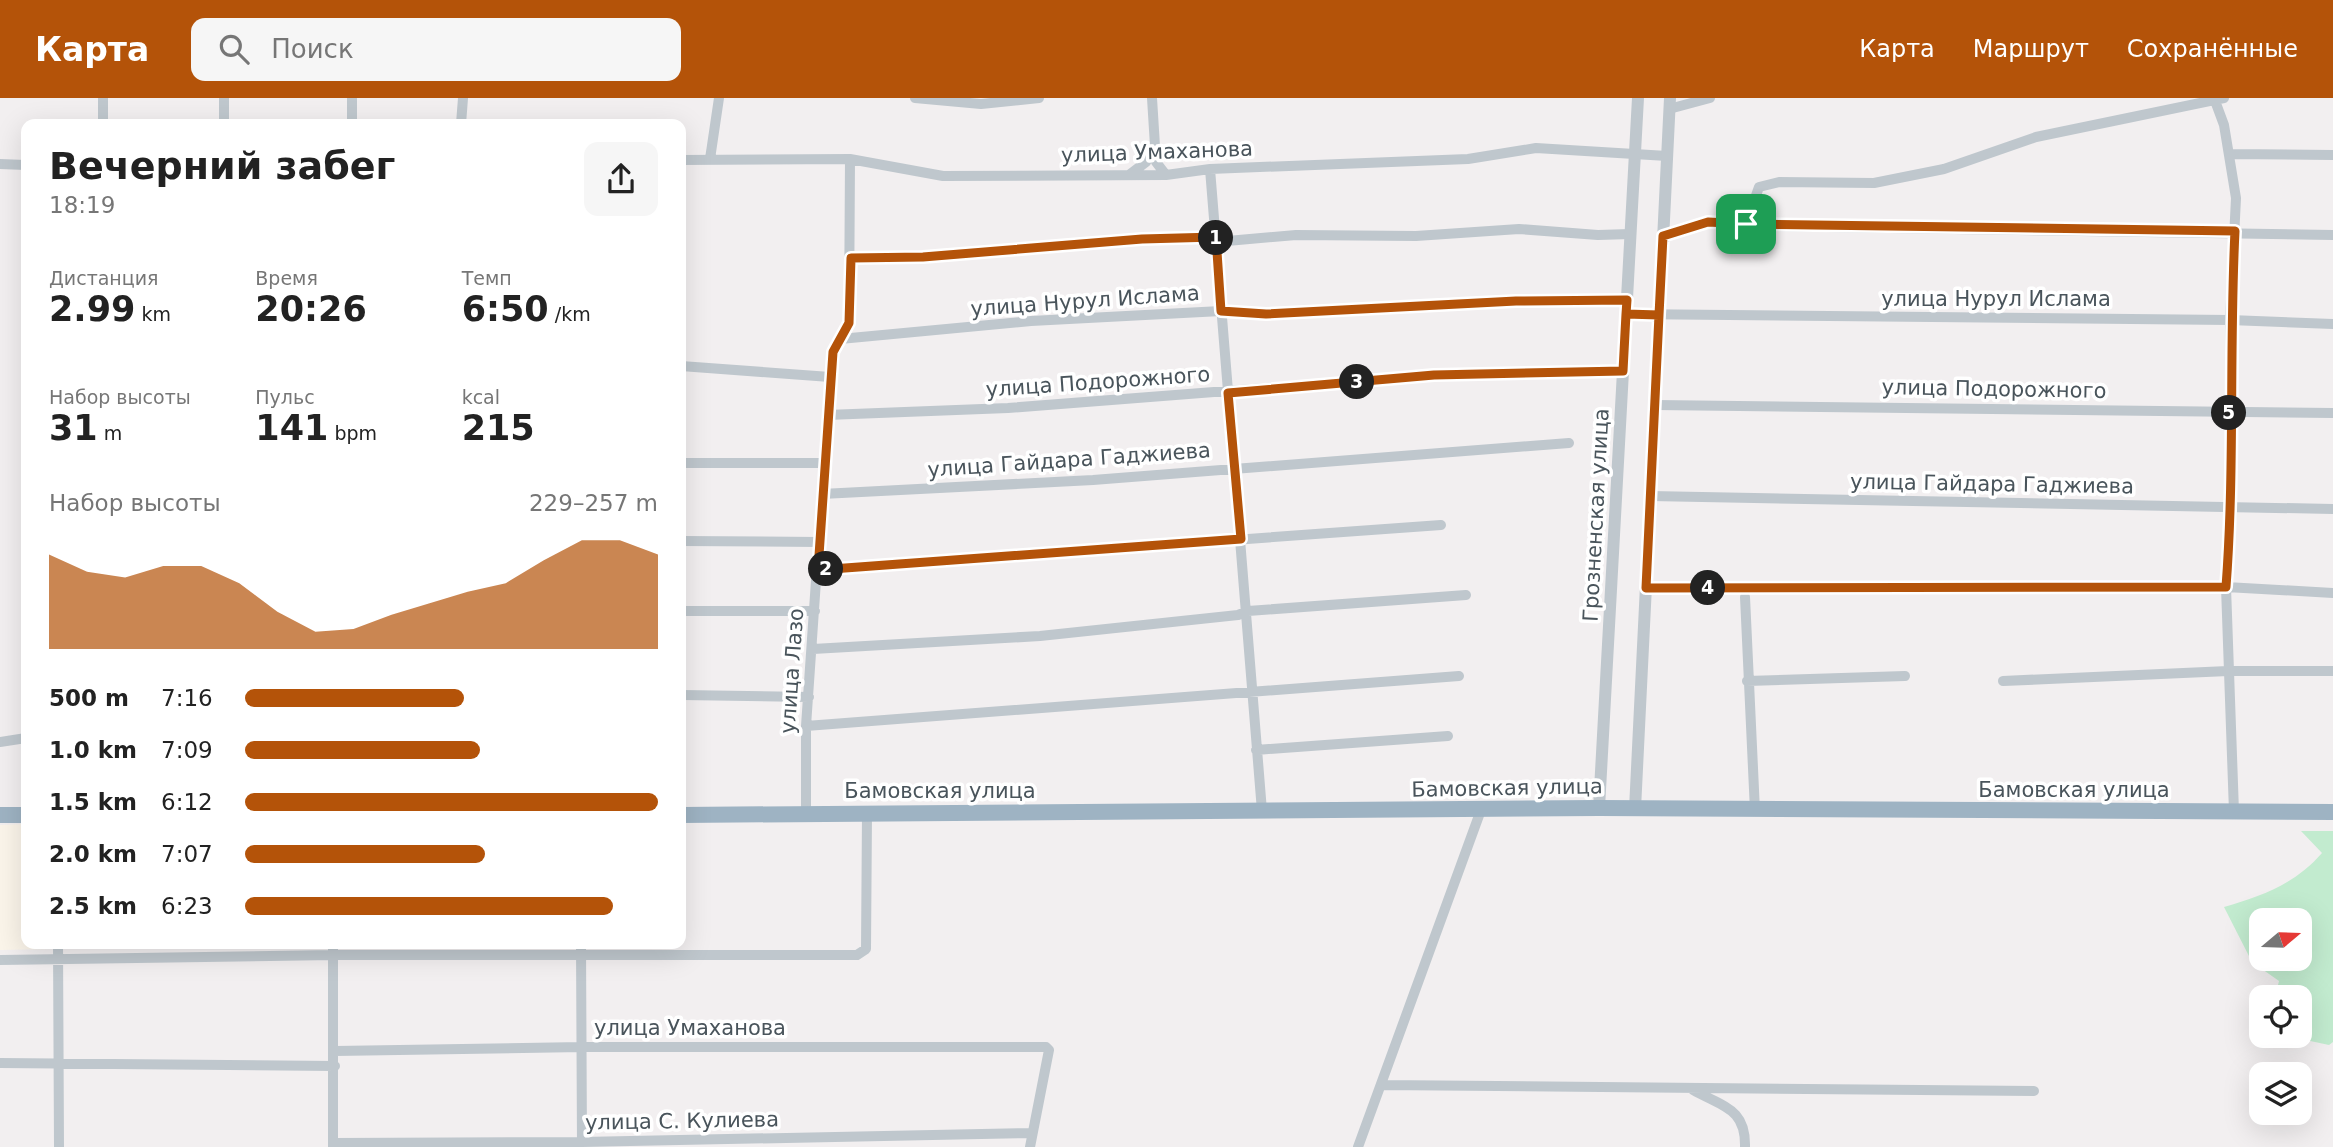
<!DOCTYPE html>
<html lang="ru">
<meta charset="utf-8">
<style>
:root{--surface:#fff;--page:#f6f6f6;--text:#222;--muted:#767676;--accent:#b45309}
body{margin:0;font-family:"DejaVu Sans",sans-serif;background:var(--page);color:var(--text);height:100vh;display:flex;flex-direction:column;font-size:26px;white-space:nowrap}
*{box-sizing:border-box;margin:0}
p{font-size:23px;color:var(--muted)}
.icon{flex:none;width:38px;height:38px;fill:none;stroke:currentColor;stroke-width:2;stroke-linecap:round;stroke-linejoin:round}
.map{position:relative;flex:1;overflow:hidden}
.details{position:absolute;left:21px;top:21px;width:665px;height:830px;display:flex;flex-direction:column;background:var(--surface);border-radius:14px;box-shadow:0 7px 28px #0002}
.details>*{flex:none}
.needle{width:46px;rotate:71deg}
.fabs{position:absolute;left:2249px;top:810px;display:grid;gap:14px}
.fabs a{display:grid;place-items:center;width:63px;height:63px;border-radius:14px;background:var(--surface);box-shadow:0 7px 28px #0002;font-size:35px}
.pin{position:absolute;display:grid;place-items:center;width:60px;height:60px;color:#fff;margin:-30px;border-radius:14px;box-shadow:0 4px 10px #0006}
.km{position:absolute;width:35px;height:35px;margin:-18px;border-radius:50%;background:#222;color:#fff;font-size:19px;line-height:35px;text-align:center}
.round{display:grid;place-items:center;flex:none;width:74px;height:74px;border-radius:14px;background:var(--page)}
.head{display:flex;align-items:center;justify-content:space-between;height:119px;padding:0 28px}
h1{font-size:38px;font-weight:600;line-height:52px}
.stats{display:grid;grid-template-columns:repeat(3,1fr);gap:10px;height:119px;padding:7px 28px}
.stats div{display:grid;align-content:center}
.stats b{font-size:35px;font-weight:600}
.stats small{font-size:19px;font-weight:400}
.stats p{font-size:19px}
.chart{height:196px;padding:14px 28px}
.chart p{display:flex;justify-content:space-between}
.chart svg{width:100%;height:126px;margin-top:7px;fill:var(--accent);opacity:.7}
ul{padding:0 28px;list-style:none;font-size:23px}
li{display:grid;grid-template-columns:112px 84px 1fr;align-items:center;height:52px}
li i{height:18px;border-radius:9px;background:var(--accent)}
header{display:flex;align-items:center;gap:42px;box-sizing:border-box;height:98px;padding:0 35px;background:var(--accent);color:#fff}
header strong{font-size:33px}
nav{display:flex;gap:38px;margin-inline-start:auto;font-size:24px}
.search{width:490px;height:63px;background:var(--page);display:flex;align-items:center;gap:18px;box-sizing:border-box;padding:0 24px;border-radius:14px;color:var(--muted);font-size:26px}
.map>svg:first-child{display:block}
.commercial{fill:#fbf5ea}
.green{fill:#c2ebcf;fill-rule:evenodd}
.lines{fill:none;stroke-linecap:round;stroke-linejoin:round}
.minor{stroke:#bfc7cd;stroke-width:10}
.tertiary{stroke:#bfc7cd;stroke-width:12}
.trunk{stroke:#9eb3c3;stroke-width:16}
.route-casing{stroke:#fff;stroke-width:14}
.route{stroke:#b45309;stroke-width:9}
.labels{text-anchor:middle;dominant-baseline:central;stroke-width:7;stroke-linejoin:round;paint-order:stroke}
.street-label{font-size:21px;fill:#49545b;stroke:#fff}
</style>
<header>
<strong>Карта</strong>
<div class="search"><svg class="icon" aria-label="search" viewBox="0 0 24 24"><circle cx="10" cy="10" r="6"/><path d="M15 15l6 6"/></svg>Поиск</div>
<nav><a>Карта</a><a>Маршрут</a><a>Сохранённые</a></nav>
</header>
<div class="map">
<svg width="2333" height="1049" viewBox="0 0 2333 1049">
<rect width="100%" height="100%" fill="#f2eff0"/>
<path class="commercial" d="M 26,726 L 26,845 L 102,845 L 102,850 L 0,852 L 0,727 Z"/>
<path class="green" d="M 2301,733 L 2333,733 L 2333,944 L 2329,947 L 2287,938 L 2300,938 L 2300,900 L 2275,899 L 2279,883 L 2252,864 L 2224,809 C 2262,798 2295,786 2322,755 ZM 2261,822 L 2300,822 L 2300,861 L 2261,861 Z"/>
<g class="lines">
<path class="minor" d="M 352,0 L 352,26
M 915,0 L 981,6 L 1039,0
M 1152,0 L 1156,64 L 1166,77
M 2214,0 L 2224,27 L 2236,100 L 2230,222 L 2232,410 L 2226,489 L 2234,714
M 1669,11 L 1710,0
M 103,26 L 103,0
M 224,26 L 224,0
M 461,26 L 463,0
M 2229,56 L 2333,57
M 710,61 L 719,0
M 681,62 L 850,61 L 943,78 L 1166,77 L 1210,71 L 1468,61 L 1536,50 L 1667,58
M 0,66 L 26,67
M 1210,71 L 1262,713
M 1129,77 L 1146,64 L 1154,47
M 1746,126 L 1759,89 L 1779,84 L 1874,85 L 1944,71 L 2036,39 L 2224,0
M 1663,138 L 1708,124 L 1770,128 L 2333,137
M 1216,144 L 1296,137 L 1416,138 L 1519,131 L 1598,137 L 1630,136
M 851,160 L 923,159 L 1142,141 L 1216,139
M 1626,216 L 2230,222 L 2333,226
M 840,241 L 1031,223 L 1221,213 L 1266,216 L 1516,203 L 1627,202
M 681,268 L 830,279
M 1655,307 L 2333,315
M 827,317 L 1008,310 L 1434,277 L 1623,273
M 681,365 L 824,365
M 822,396 L 1093,382 L 1569,345
M 1650,398 L 2333,411
M 681,443 L 819,444
M 818,472 L 1441,427
M 1645,490 L 2226,489 L 2333,495
M 1745,499 L 1755,713
M 681,513 L 815,513
M 813,551 L 1040,538 L 1238,517 L 1248,513 L 1466,497
M 1747,583 L 1905,578
M 2003,583 L 2228,573 L 2333,573
M 681,597 L 809,599
M 806,628 L 1459,578
M 0,644 L 26,640
M 1256,652 L 1448,638
M 806,714 L 806,628 L 830,279 L 833,254 L 849,225 L 850,61
M 58,845 L 59,1049
M 333,845 L 333,1049
M 581,845 L 582,1048
M 0,862 L 333,857 L 857,857 L 866,851 L 867,715
M 335,953 L 582,949 L 1046,949 L 1049,952 L 1030,1049
M 0,965 L 335,968
M 1381,987 L 2034,993
M 1693,992 C 1723,1009 1746,1010 1745,1049
M 334,1045 L 582,1044 L 1031,1035
M 1358,1049 L 1481,712"/>
<path class="tertiary" d="M 1599,710 L 1638,0
M 1635,711 L 1670,0"/>
<path class="trunk" d="M 0,717 L 26,717
M 681,717 L 1599,710 L 2333,714"/>
</g>
<g class="lines">
<g class="route-casing">
<path id="route" d="M 1746,126 L 1708,124 L 1663,138 L 1659,217 L 1626,216 L 1627,202 L 1516,203 L 1266,216 L 1221,213 L 1216,139 L 1142,141 L 923,159 L 851,160 L 849,225 L 833,254 L 818,472 L 1241,441 L 1228,295 L 1434,277 L 1623,273 L 1626,216 L 1659,217 L 1646,490 L 2226,489 C 2235,371 2229,252 2235,133 L 1746,126"/>
</g>
<use href="#route" class="route"/>
</g>
<g class="labels">
<g class="street-label">
<text transform="translate(1157 54) rotate(-2)">улица Умаханова</text>
<text x="1996" y="201">улица Нурул Ислама</text>
<text transform="translate(1085 203) rotate(-4)">улица Нурул Ислама</text>
<text transform="translate(1098 284) rotate(-4)">улица Подорожного</text>
<text transform="translate(1994 291) rotate(1)">улица Подорожного</text>
<text transform="translate(1069 362) rotate(-4)">улица Гайдара Гаджиева</text>
<text transform="translate(1992 386) rotate(1)">улица Гайдара Гаджиева</text>
<text transform="translate(1596 417) rotate(-87)">Грозненская улица</text>
<text transform="translate(792 573) rotate(-86)">улица Лазо</text>
<text transform="translate(1507 690) rotate(-1)">Бамовская улица</text>
<text x="2074" y="692">Бамовская улица</text>
<text x="940" y="693">Бамовская улица</text>
<text x="690" y="930">улица Умаханова</text>
<text transform="translate(682 1023) rotate(-1)">улица С. Кулиева</text>
</g>
</g>
</svg>
<div class="fabs">
<a><svg class="needle" viewBox="-14 -14 28 28"><path d="M0-13l5 13h-10z" fill="#e53935"/><path d="M0 13l5-13h-10z" fill="#767676"/></svg></a>
<a><svg class="icon" aria-label="locate" viewBox="0 0 24 24"><circle cx="12" cy="12" r="6"/><path d="M12 2v4M12 18v4M2 12h4M18 12h4"/></svg></a>
<a><svg class="icon" aria-label="layers" viewBox="0 0 24 24"><path d="M12 4l9 5-9 5-9-5zM3 14l9 5 9-5"/></svg></a>
</div>
<div class="pin" style="left:1746px;top:126px;background:#1e9e55"><svg class="icon" aria-label="arrive" viewBox="0 0 24 24"><path d="M6 21V4h12l-3 4 3 4H6"/></svg></div>
<b class="km" style="left:1216px;top:140px">1</b>
<b class="km" style="left:826px;top:471px">2</b>
<b class="km" style="left:1357px;top:284px">3</b>
<b class="km" style="left:1708px;top:490px">4</b>
<b class="km" style="left:2229px;top:315px">5</b>
<section class="details">
<div class="head"><div><h1>Вечерний забег</h1><p>18:19</p></div><a class="round"><svg class="icon" aria-label="share" viewBox="0 0 24 24"><path d="M12 15V3M7 8l5-5 5 5M5 13v7h14v-7"/></svg></a></div>
<div class="stats">
<div><p>Дистанция</p><b>2.99<small> km</small></b></div>
<div><p>Время</p><b>20:26</b></div>
<div><p>Темп</p><b>6:50<small> /km</small></b></div>
</div>
<div class="stats">
<div><p>Набор высоты</p><b>31<small> m</small></b></div>
<div><p>Пульс</p><b>141<small> bpm</small></b></div>
<div><p>kcal</p><b>215</b></div>
</div>
<div class="chart"><p><span>Набор высоты</span>229–257 m</p>
<svg viewBox="0 0 160 44" preserveAspectRatio="none"><path d="M0 44V11L10 17L20 19L30 15L40 15L50 21L60 31L70 38L80 37L90 32L100 28L110 24L120 21L130 13L140 6L150 6L160 11V44z"/></svg>
</div>
<ul>
<li><b>500 m</b>7:16<i style="width:53%"></i></li>
<li><b>1.0 km</b>7:09<i style="width:57%"></i></li>
<li><b>1.5 km</b>6:12<i style="width:100%"></i></li>
<li><b>2.0 km</b>7:07<i style="width:58%"></i></li>
<li><b>2.5 km</b>6:23<i style="width:89%"></i></li>
</ul>
</section>
</div>
